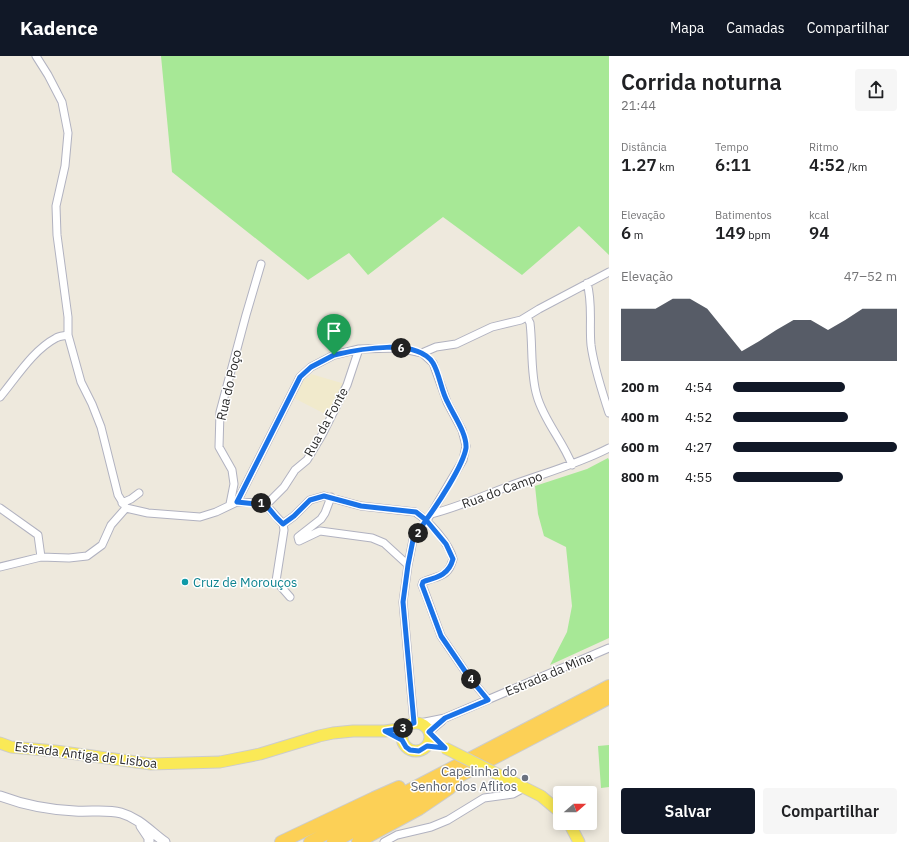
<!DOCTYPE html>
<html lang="pt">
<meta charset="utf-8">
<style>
:root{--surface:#fff;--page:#f6f6f6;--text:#202124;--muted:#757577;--accent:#111827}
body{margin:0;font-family:"IBM Plex Sans",sans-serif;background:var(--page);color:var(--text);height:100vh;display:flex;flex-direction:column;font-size:15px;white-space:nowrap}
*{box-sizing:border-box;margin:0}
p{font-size:13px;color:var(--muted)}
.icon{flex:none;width:22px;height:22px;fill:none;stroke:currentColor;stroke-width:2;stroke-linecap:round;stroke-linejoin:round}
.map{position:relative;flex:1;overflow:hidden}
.sheet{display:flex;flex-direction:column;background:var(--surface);width:300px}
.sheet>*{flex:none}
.needle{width:26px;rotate:70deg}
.buttons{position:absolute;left:553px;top:730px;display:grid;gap:8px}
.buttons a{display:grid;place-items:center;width:44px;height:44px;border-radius:4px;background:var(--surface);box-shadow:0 2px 10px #0003;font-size:20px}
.pin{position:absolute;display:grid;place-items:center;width:34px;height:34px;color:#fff;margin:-41px -17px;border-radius:50% 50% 50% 0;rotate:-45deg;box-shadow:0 0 4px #0007}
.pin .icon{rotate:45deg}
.km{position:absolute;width:20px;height:20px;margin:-10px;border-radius:50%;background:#222;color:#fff;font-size:11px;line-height:20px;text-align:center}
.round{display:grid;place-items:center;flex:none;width:42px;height:42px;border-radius:4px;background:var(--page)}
.headline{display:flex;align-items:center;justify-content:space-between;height:68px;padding:0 12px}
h1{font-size:22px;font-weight:600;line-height:30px}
.stats{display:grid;grid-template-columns:repeat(3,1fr);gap:6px;height:68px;padding:4px 12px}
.stats div{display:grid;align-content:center}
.stats b{font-size:17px;font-weight:600}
.stats small{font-size:11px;font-weight:400}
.stats p{font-size:11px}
.chart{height:112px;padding:8px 12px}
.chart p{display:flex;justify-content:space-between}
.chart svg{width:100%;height:72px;margin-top:4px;fill:var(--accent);opacity:.7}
.cta{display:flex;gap:8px;margin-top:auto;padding:8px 12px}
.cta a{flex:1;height:46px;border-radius:4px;background:var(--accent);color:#fff;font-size:16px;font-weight:600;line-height:46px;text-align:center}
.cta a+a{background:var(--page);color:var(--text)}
ul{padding:0 12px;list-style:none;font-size:13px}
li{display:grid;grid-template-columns:64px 48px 1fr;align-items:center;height:30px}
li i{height:10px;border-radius:5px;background:var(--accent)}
header{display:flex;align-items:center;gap:24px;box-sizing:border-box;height:56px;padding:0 20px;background:var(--accent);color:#fff}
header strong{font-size:19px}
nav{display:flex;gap:22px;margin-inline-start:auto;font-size:14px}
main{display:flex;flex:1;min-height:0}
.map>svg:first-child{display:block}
.education{fill:#f1eacc}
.green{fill:#a7e896}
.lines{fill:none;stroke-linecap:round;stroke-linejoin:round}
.minor-casing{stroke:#b1b2c0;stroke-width:9}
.tertiary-casing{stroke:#b1b2c0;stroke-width:11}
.primary-casing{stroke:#ccc;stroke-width:13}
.trunk-casing{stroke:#ccc;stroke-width:14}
.minor{stroke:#fff;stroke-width:7}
.tertiary{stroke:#fff;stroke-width:9}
.primary{stroke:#fae956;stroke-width:11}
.trunk{stroke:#fcd056;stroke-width:12}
.primary-bridge-casing{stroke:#ccc;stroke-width:13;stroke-linecap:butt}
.primary-bridge{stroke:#fae956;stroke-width:11}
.route-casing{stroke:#fff;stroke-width:8}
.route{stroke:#1a73e8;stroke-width:5}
.culture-dot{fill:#0f9aa8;stroke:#fff;stroke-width:1.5}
.worship-dot{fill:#6b7280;stroke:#fff;stroke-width:1.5}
.labels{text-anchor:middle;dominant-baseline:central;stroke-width:3;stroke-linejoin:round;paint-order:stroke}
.street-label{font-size:13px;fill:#2c2c2c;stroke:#fff}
.culture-label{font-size:13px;fill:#0d838f;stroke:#fff;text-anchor:start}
.worship-label{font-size:13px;fill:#5b616d;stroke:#fff;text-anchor:end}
</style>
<header>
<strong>Kadence</strong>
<nav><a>Mapa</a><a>Camadas</a><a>Compartilhar</a></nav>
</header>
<main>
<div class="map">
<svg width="609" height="786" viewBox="0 0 609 786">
<rect width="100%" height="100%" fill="#eee9dd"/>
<path class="education" d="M 311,318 L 345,328 L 329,360 L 294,342 L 304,323 L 307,322 L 309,322 Z"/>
<path class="green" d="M 161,0 L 609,0 L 609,199 L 579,170 L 522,219 L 443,161 L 368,219 L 349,197 L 308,224 L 172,116 Z
M 608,402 L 609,404 L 609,582 L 550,609 L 567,576 L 572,550 L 566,491 L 544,480 L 538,458 L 535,430 L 587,413 Z
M 609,689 L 609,731 L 601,732 L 598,690 Z"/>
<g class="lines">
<g class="minor-casing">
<path id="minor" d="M 36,0 L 48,19 L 62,46 L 68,77 L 65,110 L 56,150 L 57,179 L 68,261 L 68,279 L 81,326 L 92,348 L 101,371 L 118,439 L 126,452
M 587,227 C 593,247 589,269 591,289 C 594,312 602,335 609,357
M 527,261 L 530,267 C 533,291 530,317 537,340 C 544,365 563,385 572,409
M 422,297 L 436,291 L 456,288 L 492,271 L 521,264 L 539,253 L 609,216
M 0,341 C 16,322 33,294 56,282 C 59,280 64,280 68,279
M 331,441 L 325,457 L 321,463 L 298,481 L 299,485 L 320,475 L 372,482 L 384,487 L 408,509
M 237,446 L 300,321 L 311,311 L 334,299 L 359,293 L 399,292 L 422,297 L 433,307 L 447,346 L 462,374 L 466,390 L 463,404 L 431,458 L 413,484 L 408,509 L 403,546 L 414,667
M 122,447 L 131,443 L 139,437
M 230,448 L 234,428 L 232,414 L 219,391 L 220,356 L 246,259 L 261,208
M 266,449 L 284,431 L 295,414 L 307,404 L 322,379 L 347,329 L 359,293
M 0,452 L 38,479 L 41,501
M 126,452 L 148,457 L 200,461 L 216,456 L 237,446 L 261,447 L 266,449 L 283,468
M 431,458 C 459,451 485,439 512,429 C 545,417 578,408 609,392
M 283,468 L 294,460 L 310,444 L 324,440 L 361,450 L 415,456 C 429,465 449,487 453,503 C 448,522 438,519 423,526 L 422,529 L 426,539 L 441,580 L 469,621 L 488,644
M 283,468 L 284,474 L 276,525 L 290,541
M 0,511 L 41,501 L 69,502 L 87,500 L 102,489 L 111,469 L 126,452
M 420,667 L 445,662 L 609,592
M 429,676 L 442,665
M 384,786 L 397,779 L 431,771 L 448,764 L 484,742 L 513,738 L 524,732"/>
</g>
<g class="tertiary-casing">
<path id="tertiary" d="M 0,740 C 24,749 50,754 75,755 C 91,756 106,753 121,757 C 139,762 151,776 165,786
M 141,770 L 149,782 L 149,786"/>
</g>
<g class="primary-casing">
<path id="primary" d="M402 681a14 14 0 1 1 28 0a14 14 0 1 1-28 0Z
M 0,687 L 11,691 L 55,695 L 151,708 L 220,706 L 260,698 L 319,680 L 333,677 L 353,675 L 385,675 L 405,672
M 513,726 L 541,740 L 560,756
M 569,767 L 579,786"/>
</g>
<g class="trunk-casing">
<path id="trunk" d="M 281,786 L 374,742 L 399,731
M 310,786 L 609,630
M 333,786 L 609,642
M 358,786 L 419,753 L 450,732"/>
</g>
<use href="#minor" class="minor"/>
<use href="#tertiary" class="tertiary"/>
<use href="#primary" class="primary"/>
<use href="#trunk" class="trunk"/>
<g class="primary-bridge-casing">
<path id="primary-bridge" d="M 445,692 L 513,726"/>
</g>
<use href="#primary-bridge" class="primary-bridge"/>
</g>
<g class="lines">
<g class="route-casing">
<path id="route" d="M 334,299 L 311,311 L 300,321 L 237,446 L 266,449 L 276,461 L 283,468 L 294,460 L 310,444 L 324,440 L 361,450 L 416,456 L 426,464 L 413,484 L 408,509 L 403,546 L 414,667 L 408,669 L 405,672 L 385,675 L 402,684 L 406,691 L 410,694 L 419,695 L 427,690 L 445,692 L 429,676 L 445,662 L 488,644 L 469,621 L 441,580 L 422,529 L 423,526 L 425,525 C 439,521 449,518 453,503 L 446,488 L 426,464 C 437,449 463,410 466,392 C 467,378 454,360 448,347 C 441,335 440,319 433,307 C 417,282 359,293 334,299"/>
</g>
<use href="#route" class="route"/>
</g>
<circle class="culture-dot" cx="185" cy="526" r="4"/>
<circle class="worship-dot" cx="525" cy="722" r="4"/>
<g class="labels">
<g class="street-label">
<text transform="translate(229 329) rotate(-77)">Rua do Poço</text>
<text transform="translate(326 366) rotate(-61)">Rua da Fonte</text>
<text transform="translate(502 434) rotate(-20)">Rua do Campo</text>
<text transform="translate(549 618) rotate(-23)">Estrada da Mina</text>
<text transform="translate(86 699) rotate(7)">Estrada Antiga de Lisboa</text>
</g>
<g class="culture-label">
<text x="193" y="526">Cruz de Morouços</text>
</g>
<g class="worship-label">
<text x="517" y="715">Capelinha do<tspan x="517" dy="15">Senhor dos Aflitos</tspan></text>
</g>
</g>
</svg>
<div class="buttons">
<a><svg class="needle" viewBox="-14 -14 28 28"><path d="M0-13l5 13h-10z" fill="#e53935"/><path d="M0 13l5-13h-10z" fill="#757577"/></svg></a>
</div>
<div class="pin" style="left:334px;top:299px;background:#1e9e55"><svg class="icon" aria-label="arrive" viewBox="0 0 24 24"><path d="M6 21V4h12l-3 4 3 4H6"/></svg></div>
<b class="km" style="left:261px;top:447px">1</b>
<b class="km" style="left:418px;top:477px">2</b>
<b class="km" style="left:403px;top:672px">3</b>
<b class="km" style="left:471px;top:623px">4</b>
<b class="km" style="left:401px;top:292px">6</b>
</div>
<section class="sheet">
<div class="headline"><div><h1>Corrida noturna</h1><p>21:44</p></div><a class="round"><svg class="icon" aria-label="share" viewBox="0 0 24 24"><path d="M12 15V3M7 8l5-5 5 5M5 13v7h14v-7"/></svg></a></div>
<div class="stats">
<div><p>Distância</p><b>1.27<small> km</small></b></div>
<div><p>Tempo</p><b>6:11</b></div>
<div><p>Ritmo</p><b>4:52<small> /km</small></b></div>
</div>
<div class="stats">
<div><p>Elevação</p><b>6<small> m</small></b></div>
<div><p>Batimentos</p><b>149<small> bpm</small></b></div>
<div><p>kcal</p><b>94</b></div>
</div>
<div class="chart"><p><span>Elevação</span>47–52 m</p>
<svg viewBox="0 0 160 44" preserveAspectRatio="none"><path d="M0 44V12L10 12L20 12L30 6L40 6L50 12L60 25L70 38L80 32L90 25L100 19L110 19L120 25L130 19L140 12L150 12L160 12V44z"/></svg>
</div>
<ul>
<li><b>200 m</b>4:54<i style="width:68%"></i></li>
<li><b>400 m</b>4:52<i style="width:70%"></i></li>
<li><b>600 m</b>4:27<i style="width:100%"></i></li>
<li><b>800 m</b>4:55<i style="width:67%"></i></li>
</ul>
<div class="cta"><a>Salvar</a><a>Compartilhar</a></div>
</section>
</main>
